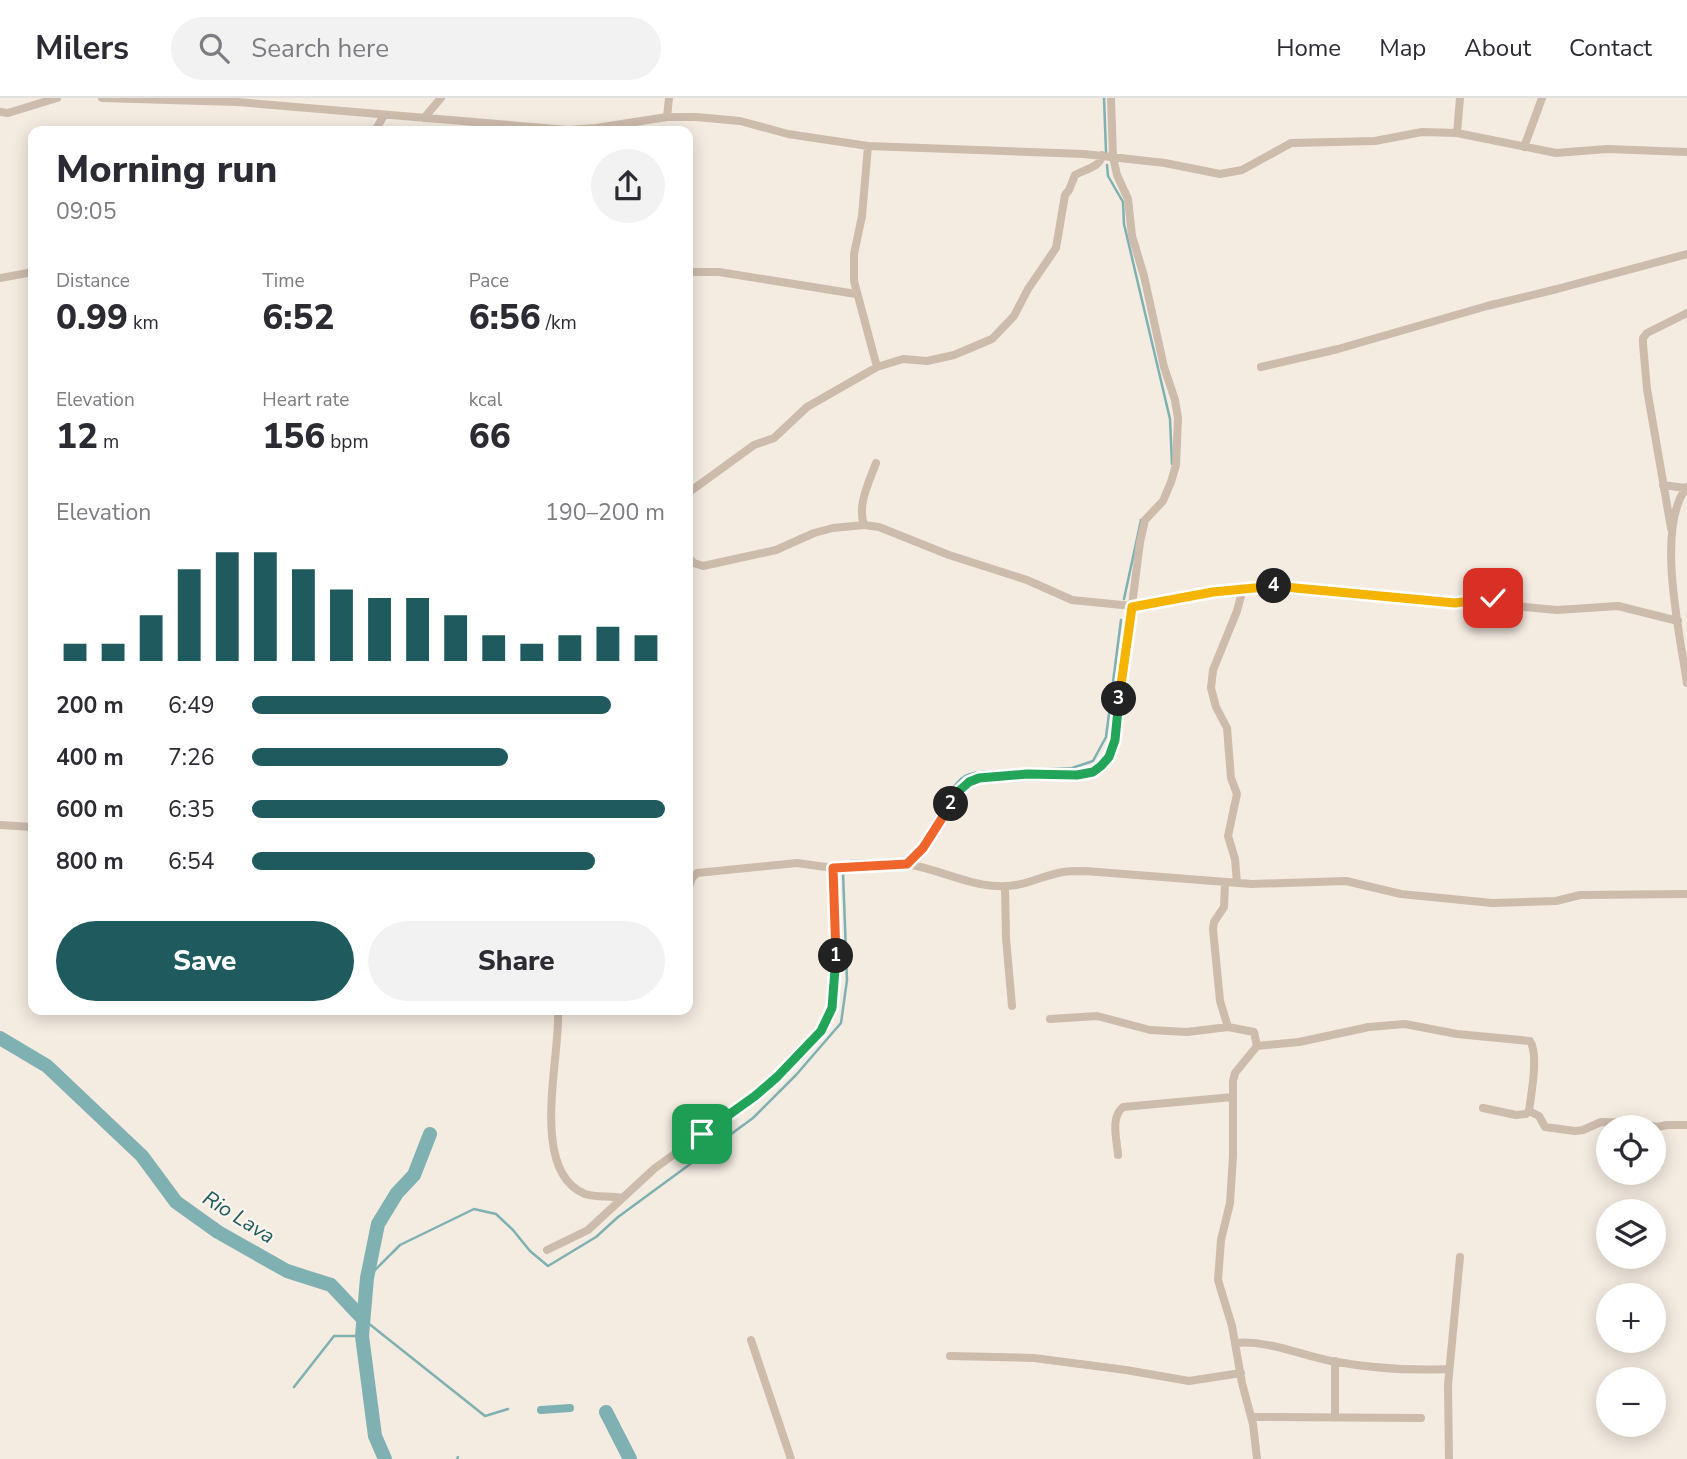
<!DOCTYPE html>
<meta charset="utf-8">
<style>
:root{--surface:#fff;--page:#f2f2f3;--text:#2b2b33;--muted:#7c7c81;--line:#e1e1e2;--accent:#1f5a5e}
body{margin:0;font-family:"Nunito Sans",sans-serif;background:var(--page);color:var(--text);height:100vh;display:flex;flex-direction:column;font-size:26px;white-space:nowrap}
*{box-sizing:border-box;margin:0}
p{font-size:23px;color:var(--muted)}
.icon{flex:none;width:38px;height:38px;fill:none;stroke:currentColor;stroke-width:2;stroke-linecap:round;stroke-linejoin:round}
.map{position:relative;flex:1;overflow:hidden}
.sheet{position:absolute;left:28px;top:28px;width:665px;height:889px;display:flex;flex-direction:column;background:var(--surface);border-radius:14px;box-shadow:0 4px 18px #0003}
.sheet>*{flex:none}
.controls{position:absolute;left:1596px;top:1017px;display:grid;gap:14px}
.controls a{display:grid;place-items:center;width:70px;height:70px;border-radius:50%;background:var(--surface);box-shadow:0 4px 18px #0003;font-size:35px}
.pin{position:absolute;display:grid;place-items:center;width:60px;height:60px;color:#fff;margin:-30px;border-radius:14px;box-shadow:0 4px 10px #0006}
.km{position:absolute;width:35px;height:35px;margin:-18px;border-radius:50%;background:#222;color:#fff;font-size:19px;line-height:35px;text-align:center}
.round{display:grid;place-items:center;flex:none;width:74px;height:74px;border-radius:37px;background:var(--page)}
.summary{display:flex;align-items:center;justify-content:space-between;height:119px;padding:0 28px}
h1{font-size:38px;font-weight:800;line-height:52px}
.metrics{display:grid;grid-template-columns:repeat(3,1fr);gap:10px;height:119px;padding:7px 28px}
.metrics div{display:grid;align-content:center}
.metrics b{font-size:35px;font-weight:800}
.metrics small{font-size:19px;font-weight:400}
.metrics p{font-size:19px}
.chart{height:196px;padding:14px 28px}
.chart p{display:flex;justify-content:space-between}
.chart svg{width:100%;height:126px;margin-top:7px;stroke:var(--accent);stroke-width:6}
.cta{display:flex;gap:14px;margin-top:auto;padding:14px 28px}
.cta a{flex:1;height:80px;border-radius:42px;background:var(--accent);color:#fff;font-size:28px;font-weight:800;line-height:80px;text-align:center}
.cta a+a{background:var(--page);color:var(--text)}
ul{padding:0 28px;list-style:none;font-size:23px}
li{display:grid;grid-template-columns:112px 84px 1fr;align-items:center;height:52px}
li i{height:18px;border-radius:9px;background:var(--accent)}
header{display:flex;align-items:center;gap:42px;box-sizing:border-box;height:98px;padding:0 35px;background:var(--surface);border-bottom:2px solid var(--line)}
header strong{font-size:33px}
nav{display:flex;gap:38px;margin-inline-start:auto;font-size:24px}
.search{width:490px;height:63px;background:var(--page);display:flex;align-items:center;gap:18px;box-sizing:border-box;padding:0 24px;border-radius:38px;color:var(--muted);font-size:26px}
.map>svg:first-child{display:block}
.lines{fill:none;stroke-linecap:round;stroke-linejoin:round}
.stream{stroke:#7fb0b2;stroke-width:2.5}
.canal{stroke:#7fb0b2;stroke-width:8}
.river{stroke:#7fb0b2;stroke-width:14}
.minor{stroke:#cdbbac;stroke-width:8}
.split-1-casing{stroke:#fff;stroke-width:14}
.split-2-casing{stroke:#fff;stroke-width:14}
.split-3-casing{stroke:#fff;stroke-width:14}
.split-4-casing{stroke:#fff;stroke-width:14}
.split-5-casing{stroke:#fff;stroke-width:14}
.split-1{stroke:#22a559;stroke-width:9}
.split-2{stroke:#f0652b;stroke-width:9}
.split-3{stroke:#22a559;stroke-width:9}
.split-4{stroke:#f5b400;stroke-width:9}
.split-5{stroke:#f5b400;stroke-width:9}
.labels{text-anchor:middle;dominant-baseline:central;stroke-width:5;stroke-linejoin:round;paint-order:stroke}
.water-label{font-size:21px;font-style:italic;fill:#1f5a5e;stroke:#fbf5ee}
</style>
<header>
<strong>Milers</strong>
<div class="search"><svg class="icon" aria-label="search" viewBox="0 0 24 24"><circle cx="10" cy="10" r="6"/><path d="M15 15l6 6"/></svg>Search here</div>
<nav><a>Home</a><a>Map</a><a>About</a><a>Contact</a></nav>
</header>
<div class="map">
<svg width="1687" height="1361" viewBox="0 0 1687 1361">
<rect width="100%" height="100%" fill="#f4ebe1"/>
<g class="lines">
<path class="stream" d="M 1104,0 L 1106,54
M 1107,67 L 1108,78 L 1123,104 L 1124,126 L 1170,321 L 1172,366
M 1124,501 L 1141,422
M 1005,673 L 1072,670 L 1093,663 L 1106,639 L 1121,522
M 925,740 C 933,726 951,685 965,678 C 974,673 988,674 998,673
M 845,766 L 850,763 L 898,762 L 910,759
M 367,1180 L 400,1147 L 474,1111 L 496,1116 L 513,1132 L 530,1153 L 548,1168 L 596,1139 L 618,1119 L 753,1020 L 796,977 L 841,925 L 847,882 L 843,774
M 363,1221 L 485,1318 L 508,1311
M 294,1289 L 334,1238 L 362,1238
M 457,1361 L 458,1359"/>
<path class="canal" d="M 541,1312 L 570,1310"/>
<path class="river" d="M 0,940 L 47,968 L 142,1058 L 176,1104 L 218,1134 L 287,1173 L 331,1187 L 363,1221
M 606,1314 L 630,1361
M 385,1361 L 375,1338 L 362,1238 L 367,1180 L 378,1126 L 397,1095 L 414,1077 L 430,1036"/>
<path class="minor" d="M 102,0 L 237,4 L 568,32 L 596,30 L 667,19 L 696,19 L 740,23 L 788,36 L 868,48 L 1084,56 L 1165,65 L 1220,76 L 1242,72 L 1291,45 L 1375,43 L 1422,34 L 1457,35 L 1556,55 L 1607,51 L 1687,54
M 0,14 L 8,15 L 57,0
M 667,19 L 669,0
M 424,20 L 441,0
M 375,33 L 384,17
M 1457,35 L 1460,0
M 868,48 L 862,118 L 854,156 L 854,183 L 877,269
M 1524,49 L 1542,0
M 688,174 L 719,174 L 856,196
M 0,180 L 33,174
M 1261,269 L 1338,251 L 1487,208 L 1557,191 L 1687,156
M 1663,387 L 1685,390
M 1687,389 C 1655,428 1680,537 1687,585
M 688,395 L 754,347 L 774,340 L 807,309 L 877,269 L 903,261 L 927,263 L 954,257 L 992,241 L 1014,218 L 1028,191 L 1056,150 L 1065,97 L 1069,92 L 1075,77 C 1085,71 1100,70 1102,57
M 864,427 C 857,407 869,384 876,365
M 1671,430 L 1647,291 L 1643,246 L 1643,240 L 1647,235 L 1687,215
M 688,459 L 694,465 L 703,468 L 776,452 L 814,435 L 833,430 L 864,427 L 879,429 L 949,457 L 1027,482 L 1072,502 L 1132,508 L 1213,494 L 1276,488 L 1455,505 L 1493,500 L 1525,509 L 1557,512 L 1618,508 L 1678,523
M 0,727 L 33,729
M 907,766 C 938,771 967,787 998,788 C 1022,790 1040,778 1063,774 C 1070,773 1078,773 1085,773 L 1252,786 L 1346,783 L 1401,796 L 1492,805 L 1556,803 L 1580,797 L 1687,796
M 1225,785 L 1224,809 L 1214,824 L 1213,831 L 1220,903 L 1228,929
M 1237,785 L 1235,761 L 1228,738 L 1237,696 L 1231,680 L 1227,630 L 1216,609 L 1211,590 L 1213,572 L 1237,513 L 1243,490
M 1005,788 L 1006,840 L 1012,908
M 688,792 L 692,780 L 697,775 L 797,765 L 833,770 L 907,766 C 913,760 920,754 925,747 C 937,729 954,691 972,682 C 1003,668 1076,688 1099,669 C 1108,662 1111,652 1115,642 L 1140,444 L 1145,422 L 1163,403 L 1171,384 L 1176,367 L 1178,320 L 1175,302 L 1164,269 L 1144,178 L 1132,138 L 1128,101 L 1117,77 L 1113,59 L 1111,0
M 558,912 C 561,958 528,1073 585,1096 C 596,1100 611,1097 622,1100
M 1050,921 L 1097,918 L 1150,932 L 1187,934 L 1228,929 L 1254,934 L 1257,948
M 1529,1013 L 1539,1018 L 1545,1029 L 1575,1033 L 1583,1032 L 1601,1024 L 1638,1025 L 1657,1029 L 1667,1027 L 1687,1027
M 1118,1057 C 1117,1041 1110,1020 1123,1009 L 1233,999
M 547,1152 L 588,1132 L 655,1070 L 756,998 L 777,979 L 821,933 L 832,910 L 836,873 L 833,770
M 751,1242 L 791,1361
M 1236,1245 C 1268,1242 1300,1257 1331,1263 C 1370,1270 1410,1273 1449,1271
M 950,1258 L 1034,1260 L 1126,1272 L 1189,1283 L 1241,1275
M 1335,1263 L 1335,1320
M 1251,1319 L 1421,1320
M 1257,1361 L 1253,1326 L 1242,1285 L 1232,1228 L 1218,1182 L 1221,1142 L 1230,1105 L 1233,1058 L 1233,983 L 1235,975 L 1257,948 L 1299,944 L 1369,929 L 1405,926 L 1457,936 L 1530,943 C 1539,956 1531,997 1529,1013 L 1526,1016 L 1516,1017 L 1483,1010
M 1449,1361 L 1448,1287 L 1460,1159"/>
</g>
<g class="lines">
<g class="split-1-casing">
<path id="split-1" d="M 702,1036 L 755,998 L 777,979 L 821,933 L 832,910 L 836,858"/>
</g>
<g class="split-2-casing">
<path id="split-2" d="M 836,858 L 833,770 L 907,766 L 923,750 L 951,706"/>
</g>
<g class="split-3-casing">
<path id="split-3" d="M 951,706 L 959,693 L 969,684 L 979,680 L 1027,676 L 1077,677 L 1093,674 L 1101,668 L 1109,659 L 1115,642 L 1119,601"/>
</g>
<g class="split-4-casing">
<path id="split-4" d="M 1119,601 L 1132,509 L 1213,494 L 1274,488"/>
</g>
<g class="split-5-casing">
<path id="split-5" d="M 1274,488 L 1455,505 L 1493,500"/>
</g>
<use href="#split-1" class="split-1"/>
<use href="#split-2" class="split-2"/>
<use href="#split-3" class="split-3"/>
<use href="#split-4" class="split-4"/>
<use href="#split-5" class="split-5"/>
</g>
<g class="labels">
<g class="water-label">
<text transform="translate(239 1119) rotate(32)">Rio Lava</text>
</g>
</g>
</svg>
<div class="controls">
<a><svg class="icon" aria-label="locate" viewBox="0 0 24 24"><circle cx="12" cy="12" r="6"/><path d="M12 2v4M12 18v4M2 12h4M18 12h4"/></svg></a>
<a><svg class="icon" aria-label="layers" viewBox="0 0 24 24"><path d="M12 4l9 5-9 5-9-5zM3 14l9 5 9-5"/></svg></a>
<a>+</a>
<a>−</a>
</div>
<div class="pin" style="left:702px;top:1036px;background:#1e9e55"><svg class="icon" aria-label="arrive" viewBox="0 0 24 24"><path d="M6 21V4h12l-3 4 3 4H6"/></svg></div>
<div class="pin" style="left:1493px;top:500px;background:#d93025"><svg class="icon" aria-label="check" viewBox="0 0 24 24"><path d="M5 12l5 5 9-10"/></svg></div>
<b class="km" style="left:836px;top:858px">1</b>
<b class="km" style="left:951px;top:706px">2</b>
<b class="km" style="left:1119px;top:601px">3</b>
<b class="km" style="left:1274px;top:488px">4</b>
<section class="sheet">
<div class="summary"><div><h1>Morning run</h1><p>09:05</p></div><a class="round"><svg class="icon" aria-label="share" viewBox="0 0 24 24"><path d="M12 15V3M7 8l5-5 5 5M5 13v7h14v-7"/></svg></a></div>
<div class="metrics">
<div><p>Distance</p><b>0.99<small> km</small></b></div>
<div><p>Time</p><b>6:52</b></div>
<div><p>Pace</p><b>6:56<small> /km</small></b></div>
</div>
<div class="metrics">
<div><p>Elevation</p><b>12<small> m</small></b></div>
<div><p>Heart rate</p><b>156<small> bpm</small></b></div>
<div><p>kcal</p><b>66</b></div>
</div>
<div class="chart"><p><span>Elevation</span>190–200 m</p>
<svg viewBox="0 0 160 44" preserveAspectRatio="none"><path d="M5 44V38M15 44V38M25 44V28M35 44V12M45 44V6M55 44V6M65 44V12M75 44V19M85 44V22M95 44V22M105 44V28M115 44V35M125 44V38M135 44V35M145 44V32M155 44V35"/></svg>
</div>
<ul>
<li><b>200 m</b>6:49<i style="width:87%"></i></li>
<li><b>400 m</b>7:26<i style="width:62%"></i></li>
<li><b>600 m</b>6:35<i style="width:100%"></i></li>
<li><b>800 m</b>6:54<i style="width:83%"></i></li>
</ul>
<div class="cta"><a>Save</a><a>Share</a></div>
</section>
</div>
